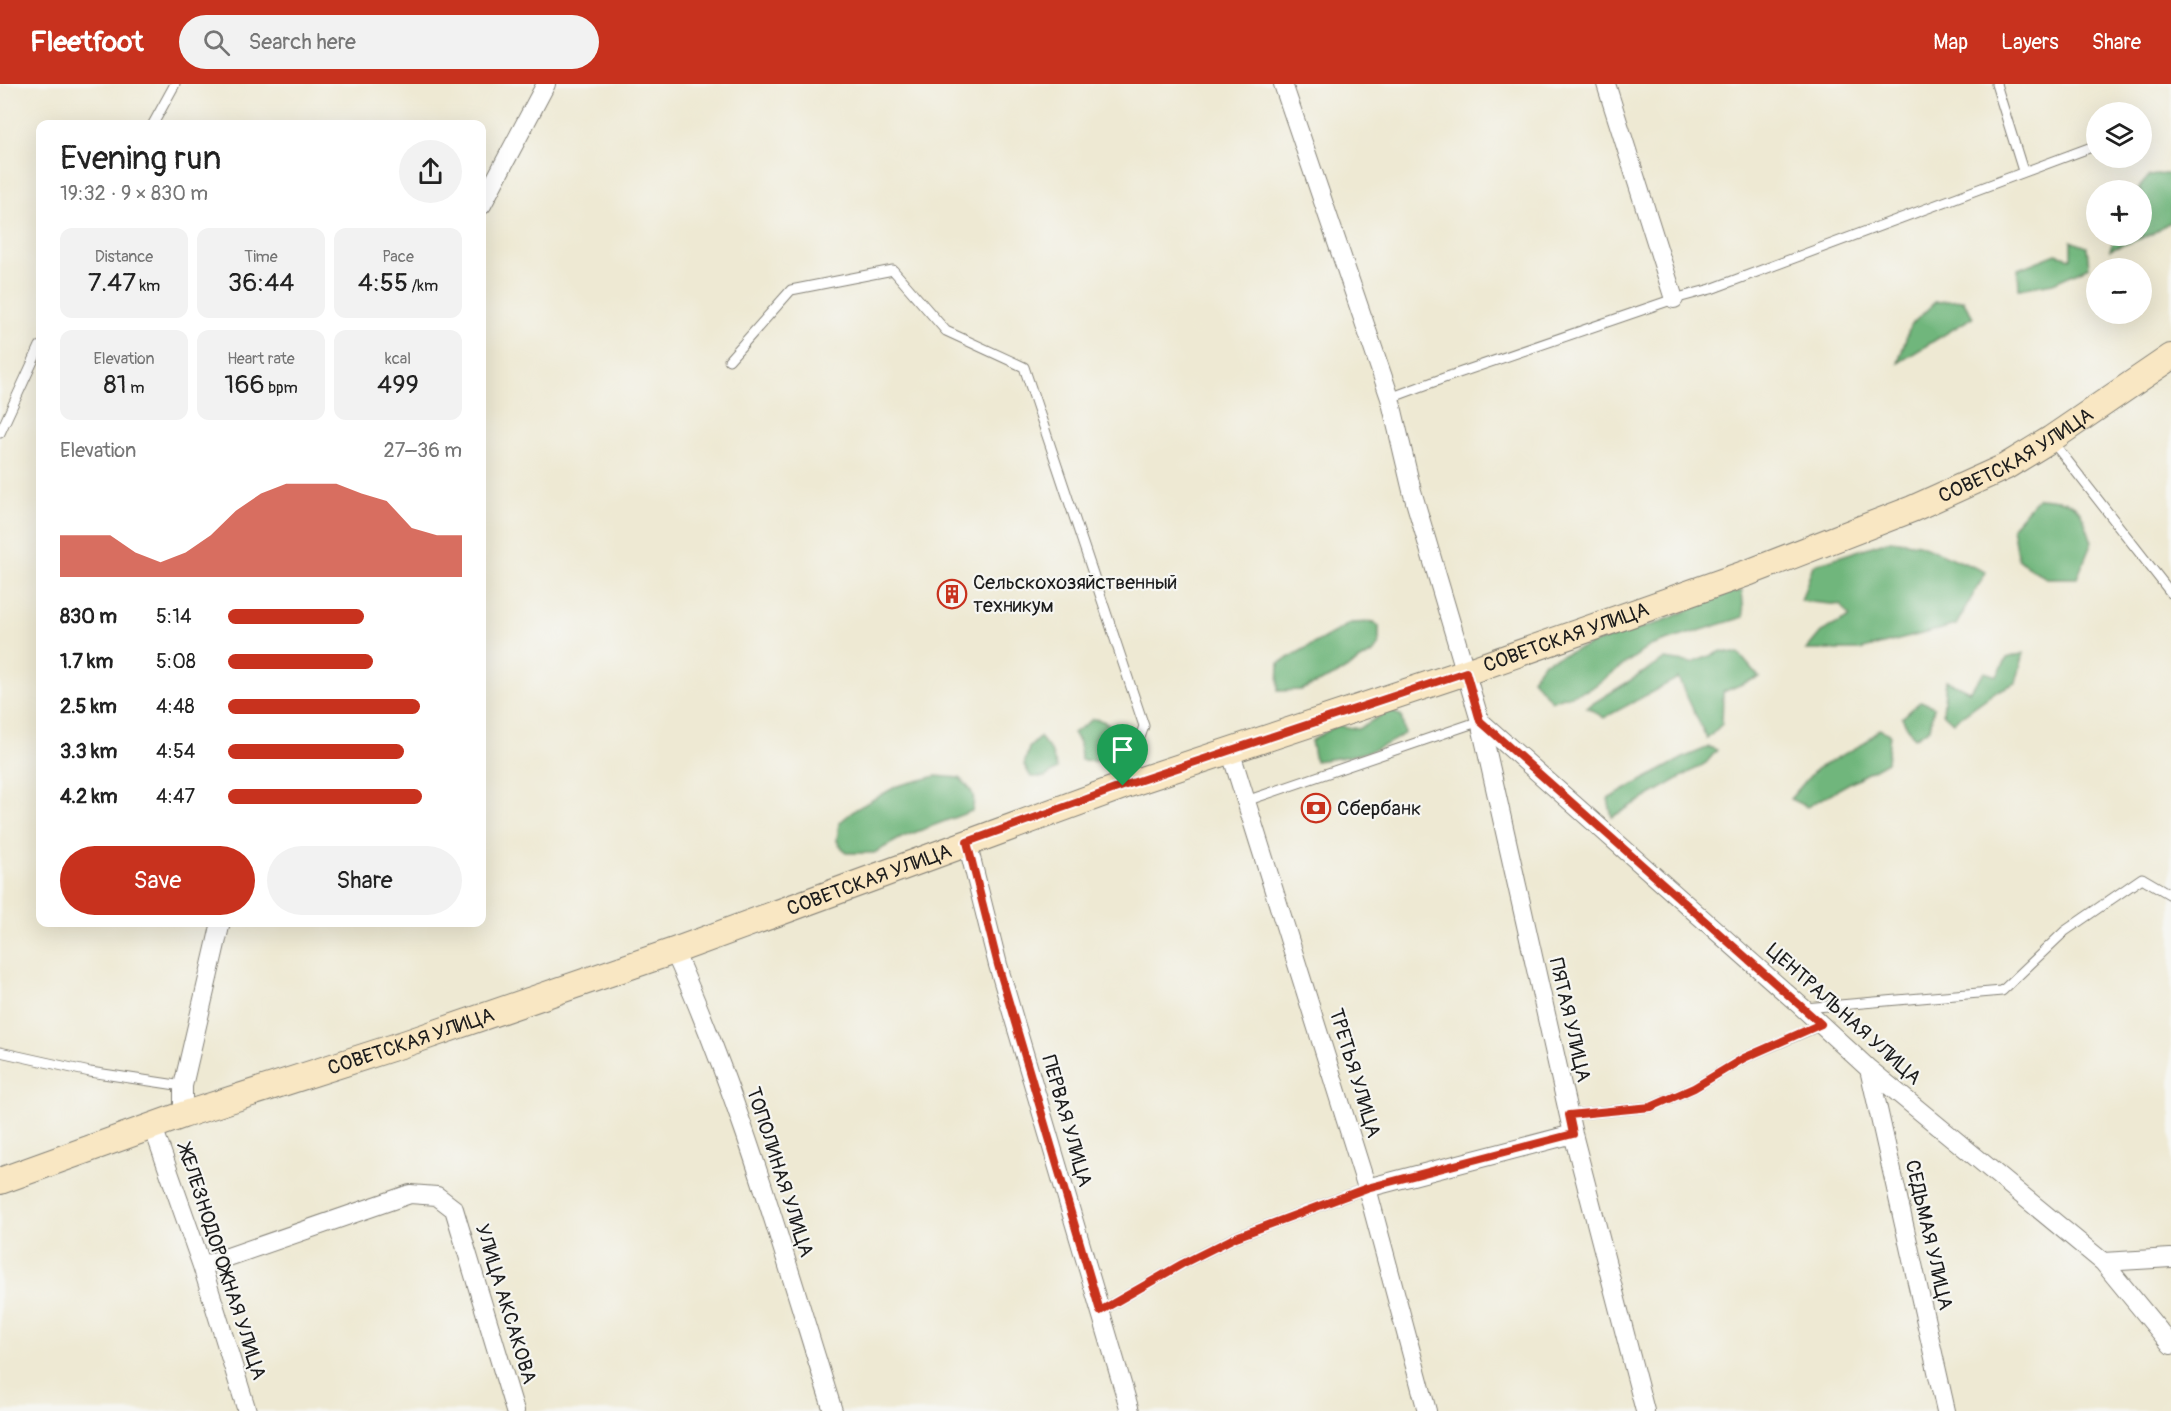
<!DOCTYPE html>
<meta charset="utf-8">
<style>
:root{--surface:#fff;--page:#f2f2f2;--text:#222;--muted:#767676;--accent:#c8321e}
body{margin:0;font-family:Pangolin,sans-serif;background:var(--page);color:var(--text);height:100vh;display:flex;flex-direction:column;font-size:22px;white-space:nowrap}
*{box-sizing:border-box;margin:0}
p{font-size:20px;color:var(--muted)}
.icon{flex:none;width:33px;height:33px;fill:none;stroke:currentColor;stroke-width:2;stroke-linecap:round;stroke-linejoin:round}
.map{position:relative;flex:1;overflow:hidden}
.details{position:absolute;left:36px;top:36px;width:450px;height:807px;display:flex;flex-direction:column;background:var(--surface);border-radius:12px;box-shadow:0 6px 24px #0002}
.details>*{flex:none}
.controls{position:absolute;left:2086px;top:18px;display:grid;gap:12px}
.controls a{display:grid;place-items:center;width:66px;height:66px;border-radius:50%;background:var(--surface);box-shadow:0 6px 24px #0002;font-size:30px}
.pin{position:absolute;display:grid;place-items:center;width:51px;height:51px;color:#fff;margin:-62px -26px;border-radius:50% 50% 50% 0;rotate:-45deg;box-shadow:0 0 6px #0007}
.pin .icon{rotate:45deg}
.round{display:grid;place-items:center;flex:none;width:63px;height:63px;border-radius:32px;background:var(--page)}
.headline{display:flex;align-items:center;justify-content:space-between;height:102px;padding:0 24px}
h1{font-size:33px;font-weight:600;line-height:45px}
.figures{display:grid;grid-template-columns:repeat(3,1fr);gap:9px;height:102px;padding:6px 24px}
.figures div{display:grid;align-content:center;border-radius:12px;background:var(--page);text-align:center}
.figures b{font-size:26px;font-weight:600}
.figures small{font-size:16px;font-weight:400}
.figures p{font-size:16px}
.chart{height:168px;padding:12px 24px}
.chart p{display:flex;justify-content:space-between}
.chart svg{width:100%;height:108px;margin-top:6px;fill:var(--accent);opacity:.7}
.button{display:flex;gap:12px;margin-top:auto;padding:12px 24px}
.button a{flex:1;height:69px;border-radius:36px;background:var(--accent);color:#fff;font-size:24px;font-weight:600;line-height:69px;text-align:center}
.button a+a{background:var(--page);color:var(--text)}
ul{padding:0 24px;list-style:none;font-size:20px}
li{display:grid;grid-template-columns:96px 72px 1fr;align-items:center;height:45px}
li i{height:15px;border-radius:8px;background:var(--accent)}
header{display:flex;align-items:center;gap:36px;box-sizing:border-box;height:84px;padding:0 30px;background:var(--accent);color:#fff}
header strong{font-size:28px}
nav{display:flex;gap:33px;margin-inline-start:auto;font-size:21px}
.search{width:420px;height:54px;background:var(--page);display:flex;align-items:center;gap:15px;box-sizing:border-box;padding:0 21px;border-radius:33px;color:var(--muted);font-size:22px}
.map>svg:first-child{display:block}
.forest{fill:#70b67b;stroke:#46694c;stroke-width:1.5}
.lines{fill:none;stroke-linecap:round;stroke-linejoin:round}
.lane-casing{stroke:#858278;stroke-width:11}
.street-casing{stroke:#858278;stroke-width:20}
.secondary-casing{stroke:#858278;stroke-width:28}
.lane{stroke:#fff;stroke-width:9}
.street{stroke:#fff;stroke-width:18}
.secondary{stroke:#f9e7c3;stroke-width:26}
.route-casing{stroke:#fff;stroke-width:12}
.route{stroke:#c8321e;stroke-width:8}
.labels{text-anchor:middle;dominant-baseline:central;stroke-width:4.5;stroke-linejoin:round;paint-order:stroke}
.street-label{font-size:20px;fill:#1c1c1c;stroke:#f6f6f2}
.poi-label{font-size:20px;fill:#1c1c1c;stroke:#f6f6f2;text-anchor:start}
</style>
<header>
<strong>Fleetfoot</strong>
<div class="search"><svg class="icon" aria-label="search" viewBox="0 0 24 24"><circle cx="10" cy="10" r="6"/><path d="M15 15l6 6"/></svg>Search here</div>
<nav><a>Map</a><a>Layers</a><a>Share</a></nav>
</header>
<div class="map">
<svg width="2171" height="1327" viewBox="0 0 2171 1327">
<rect width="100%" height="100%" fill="#f6f6f2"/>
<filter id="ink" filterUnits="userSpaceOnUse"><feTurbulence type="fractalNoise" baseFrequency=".0167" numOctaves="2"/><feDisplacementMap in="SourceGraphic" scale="12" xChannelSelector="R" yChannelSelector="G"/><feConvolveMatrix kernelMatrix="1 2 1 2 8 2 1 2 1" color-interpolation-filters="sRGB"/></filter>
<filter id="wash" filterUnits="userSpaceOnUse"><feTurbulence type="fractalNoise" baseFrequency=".008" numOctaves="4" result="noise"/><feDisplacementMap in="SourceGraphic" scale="24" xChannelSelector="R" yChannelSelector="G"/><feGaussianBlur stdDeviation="1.35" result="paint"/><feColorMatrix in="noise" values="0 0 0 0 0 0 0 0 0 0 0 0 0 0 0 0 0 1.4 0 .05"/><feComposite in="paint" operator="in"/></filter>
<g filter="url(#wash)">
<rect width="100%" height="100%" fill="#eee9d3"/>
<path class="forest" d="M 2171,89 L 2171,137 L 2150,151 L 2110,166 L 2114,152 L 2142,152 L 2142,106 L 2137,106 L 2149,92 Z
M 2071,157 L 2087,163 L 2089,183 L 2053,199 L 2019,205 L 2018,185 L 2056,170 L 2071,174 Z
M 1963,216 L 1973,233 L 1898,279 L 1910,242 L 1935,218 Z
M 2038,414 C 2079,417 2079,420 2092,458 L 2077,494 L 2046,494 L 2018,476 L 2012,443 Z
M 1891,456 L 1919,460 L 1986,488 L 1956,541 L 1860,566 L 1806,566 L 1821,548 L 1850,533 L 1840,521 L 1801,517 L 1813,481 Z
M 1742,507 L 1744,533 L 1650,562 L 1590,605 L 1552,617 L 1532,595 L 1544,578 L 1597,558 L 1658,539 L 1729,509 Z
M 1373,538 L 1379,542 L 1379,560 L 1374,568 L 1336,591 L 1301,606 L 1278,607 L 1279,579 L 1351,539 Z
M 1722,567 L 1739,570 L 1759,593 L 1723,608 L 1722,640 L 1707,655 L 1678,594 L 1604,634 L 1587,623 L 1665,575 L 1692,579 Z
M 2024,569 L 2016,599 L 1995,608 L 1953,638 L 1943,629 L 1946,596 L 1969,607 L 1985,588 L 1997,592 L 2007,574 Z
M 1921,617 L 1934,623 L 1930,644 L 1914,654 L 1902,634 Z
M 1390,626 L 1401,632 L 1405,649 C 1378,669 1349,673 1315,677 L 1311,657 L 1337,641 L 1358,645 Z
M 1093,635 C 1115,637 1113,648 1119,666 L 1104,678 L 1081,676 L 1080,660 L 1073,649 Z
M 1879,645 L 1890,650 L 1887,678 L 1807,723 L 1790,715 L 1816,685 L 1865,659 Z
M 1040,653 L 1051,667 L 1057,685 L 1045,693 L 1031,693 L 1024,681 L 1029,664 Z
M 1709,663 L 1717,666 L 1706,679 L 1612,733 L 1608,715 L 1685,673 Z
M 936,692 L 960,694 C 971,706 977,710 972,727 L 903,753 L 874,769 L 846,769 L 837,757 L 839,739 L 856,725 L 897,702 Z"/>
</g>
<g filter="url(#ink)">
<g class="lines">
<g class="lane-casing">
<path id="lane" d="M 1996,0 L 2023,87
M 153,40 L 175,0
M 729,276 L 791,206 L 893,186 L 946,247 L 1024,283 L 1144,642 L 1125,697
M 1390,314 L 1444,294 L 1674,215 L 1711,205 L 2097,61
M 0,349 L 40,262
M 2052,357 L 2171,509
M 1246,717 L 1480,637
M 1805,924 L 2002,907 L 2065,847 L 2142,794 L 2171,811
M 0,968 L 90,988 L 183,1002
M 1569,1031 L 1651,1023 L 1694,1004 L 1744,974 L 1821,941
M 1100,1227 L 1182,1180 L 1236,1153 L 1367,1104"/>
</g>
<g class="street-casing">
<path id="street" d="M 1283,0 L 1390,314 L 1412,407 L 1480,637 L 1573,1050 L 1645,1327
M 1606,0 L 1674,215
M 482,121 L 546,0
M 1480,637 L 1803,924 L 1869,985 L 2103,1178 L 2171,1261
M 1230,666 L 1367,1104 L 1427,1327
M 967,758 L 998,881 L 1130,1327
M 674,867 C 741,1015 784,1172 833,1327
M 1869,985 L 1946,1327
M 183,1031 L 183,1002 L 221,838
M 153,1043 L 202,1182 L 247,1327
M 1367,1104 L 1573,1050
M 2103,1178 L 2171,1174
M 202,1182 L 410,1110 L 437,1112 L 454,1125 L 515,1327"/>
</g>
<g class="secondary-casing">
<g id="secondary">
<path id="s1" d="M 0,1097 L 183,1031 L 407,959 L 674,867 L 1123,702 L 1466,588 L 1750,488 L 1912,425 L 2005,383 L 2051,355 L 2171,273"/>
</g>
</g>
<use href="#lane" class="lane"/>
<use href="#street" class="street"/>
<use href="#secondary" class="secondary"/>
</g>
</g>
<g class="lines" filter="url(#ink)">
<g class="route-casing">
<path id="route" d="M 1466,588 L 1480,637 L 1821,940 L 1744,974 L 1694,1004 L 1651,1023 L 1569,1031 L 1573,1050 L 1367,1104 L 1236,1153 L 1182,1180 L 1100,1227 L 998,881 L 967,758 L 1123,702 Z"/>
</g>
<use href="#route" class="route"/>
</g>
<defs>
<g id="building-ring" transform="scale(1.5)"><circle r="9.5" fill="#f6f6f2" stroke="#c8321e" stroke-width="1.5"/><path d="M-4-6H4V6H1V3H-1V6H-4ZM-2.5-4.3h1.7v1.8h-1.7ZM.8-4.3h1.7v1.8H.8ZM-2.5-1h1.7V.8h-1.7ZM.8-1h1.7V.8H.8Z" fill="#c8321e"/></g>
<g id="bank-ring" transform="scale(1.5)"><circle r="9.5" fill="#f6f6f2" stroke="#c8321e" stroke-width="1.5"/><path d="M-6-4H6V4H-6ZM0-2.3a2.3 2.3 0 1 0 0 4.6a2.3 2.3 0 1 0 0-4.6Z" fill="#c8321e"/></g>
</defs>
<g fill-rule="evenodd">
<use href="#building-ring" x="952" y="510"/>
<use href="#bank-ring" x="1316" y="724"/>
</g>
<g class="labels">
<g class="street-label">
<text stroke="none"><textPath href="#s1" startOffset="2144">СОВЕТСКАЯ УЛИЦА</textPath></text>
<text stroke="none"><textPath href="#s1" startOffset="1658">СОВЕТСКАЯ УЛИЦА</textPath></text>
<text stroke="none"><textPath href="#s1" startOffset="920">СОВЕТСКАЯ УЛИЦА</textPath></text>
<text transform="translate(1844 930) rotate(42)">ЦЕНТРАЛЬНАЯ УЛИЦА</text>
<text transform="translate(1570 936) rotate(77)">ПЯТАЯ УЛИЦА</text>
<text stroke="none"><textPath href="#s1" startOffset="434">СОВЕТСКАЯ УЛИЦА</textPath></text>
<text transform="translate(1355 989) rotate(73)">ТРЕТЬЯ УЛИЦА</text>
<text transform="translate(1067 1037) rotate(74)">ПЕРВАЯ УЛИЦА</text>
<text transform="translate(780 1088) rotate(72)">ТОПОЛИНАЯ УЛИЦА</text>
<text transform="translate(1929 1151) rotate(77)">СЕДЬМАЯ УЛИЦА</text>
<text transform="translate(222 1178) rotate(72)">ЖЕЛЕЗНОДОРОЖНАЯ УЛИЦА</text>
<text transform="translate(506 1220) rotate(73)">УЛИЦА АКСАКОВА</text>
</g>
<g class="poi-label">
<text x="973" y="498">Сельскохозяйственный<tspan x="973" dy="23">техникум</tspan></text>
<text x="1337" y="724">Сбербанк</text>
</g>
</g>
</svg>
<div class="controls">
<a><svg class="icon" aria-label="layers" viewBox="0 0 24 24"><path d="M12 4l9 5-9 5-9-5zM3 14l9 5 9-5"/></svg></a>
<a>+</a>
<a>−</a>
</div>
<div class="pin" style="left:1123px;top:702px;background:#1e9e55"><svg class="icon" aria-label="arrive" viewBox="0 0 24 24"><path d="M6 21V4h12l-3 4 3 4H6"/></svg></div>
<section class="details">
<div class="headline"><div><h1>Evening run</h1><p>19:32 · 9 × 830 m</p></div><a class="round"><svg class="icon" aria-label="share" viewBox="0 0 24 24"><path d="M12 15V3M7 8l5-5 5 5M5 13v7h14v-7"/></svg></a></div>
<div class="figures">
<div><p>Distance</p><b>7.47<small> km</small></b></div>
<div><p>Time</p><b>36:44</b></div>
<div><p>Pace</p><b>4:55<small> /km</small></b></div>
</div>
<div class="figures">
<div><p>Elevation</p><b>81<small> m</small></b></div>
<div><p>Heart rate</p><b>166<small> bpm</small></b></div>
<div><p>kcal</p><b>499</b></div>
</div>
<div class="chart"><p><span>Elevation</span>27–36 m</p>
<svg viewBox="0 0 160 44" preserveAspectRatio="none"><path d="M0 44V27L10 27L20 27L30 34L40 38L50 34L60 27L70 17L80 10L90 6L100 6L110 6L120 10L130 13L140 24L150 27L160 27V44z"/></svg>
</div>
<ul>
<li><b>830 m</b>5:14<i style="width:58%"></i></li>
<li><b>1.7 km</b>5:08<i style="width:62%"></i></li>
<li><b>2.5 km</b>4:48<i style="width:82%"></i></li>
<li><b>3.3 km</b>4:54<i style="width:75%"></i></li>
<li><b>4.2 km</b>4:47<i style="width:83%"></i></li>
</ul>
<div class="button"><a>Save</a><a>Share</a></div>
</section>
</div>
